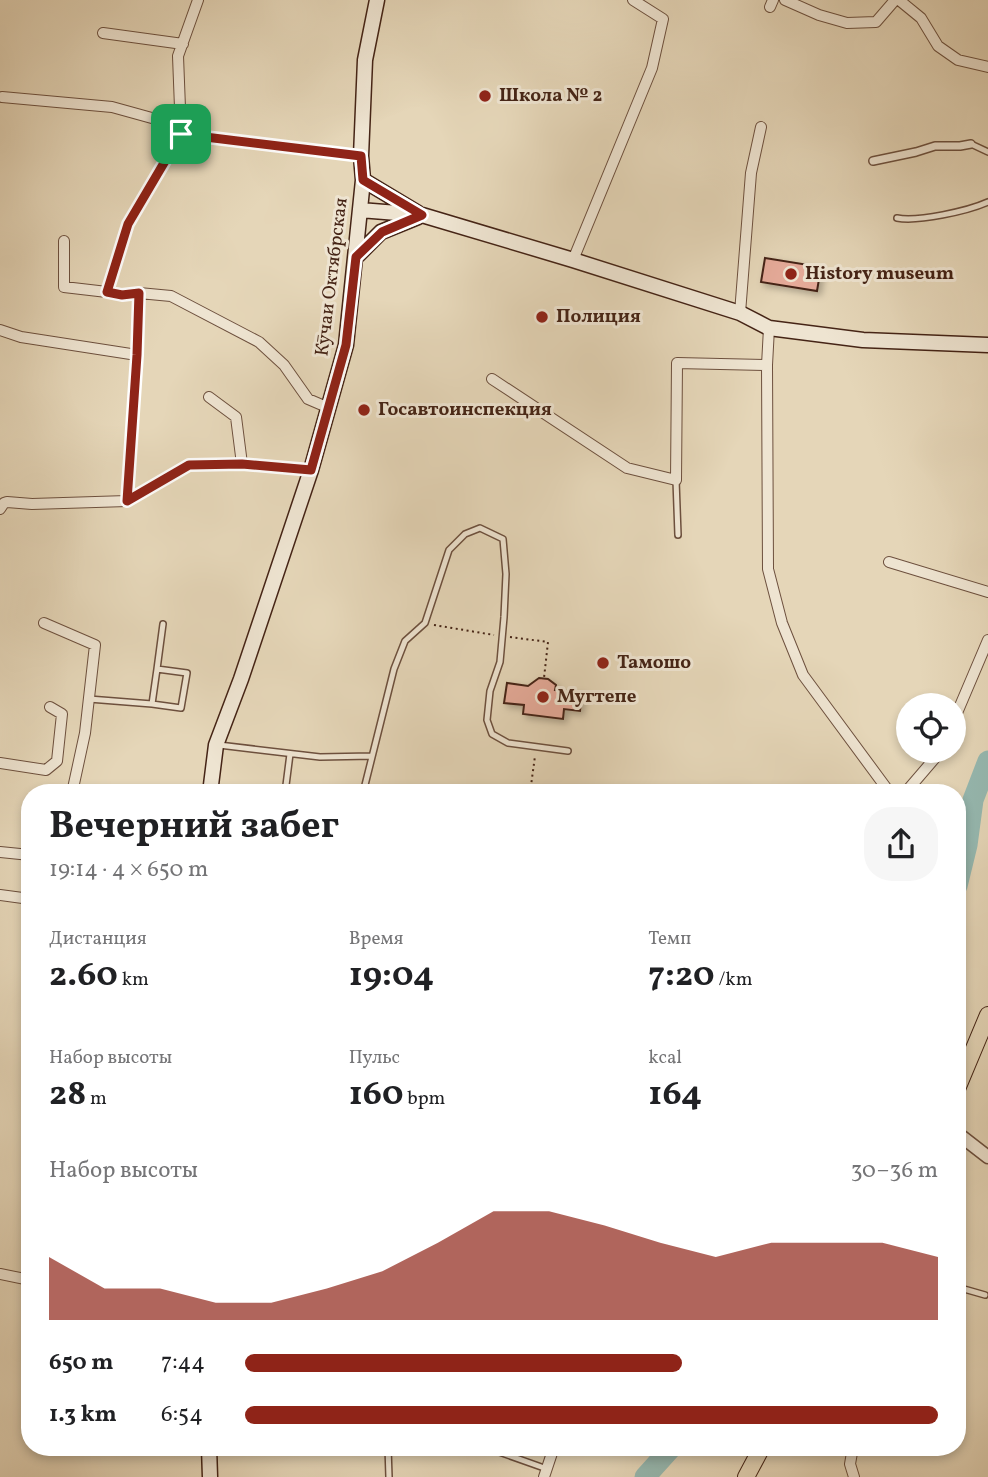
<!DOCTYPE html>
<html lang="ru">
<meta charset="utf-8">
<style>
:root{--surface:#fff;--page:#f6f6f6;--text:#202124;--muted:#757577;--accent:#8f2418}
body{margin:0;font-family:Vollkorn,serif;background:var(--page);color:var(--text);height:100vh;display:flex;flex-direction:column;font-size:26px;white-space:nowrap}
*{box-sizing:border-box;margin:0}
p{font-size:23px;color:var(--muted)}
.icon{flex:none;width:38px;height:38px;fill:none;stroke:currentColor;stroke-width:2;stroke-linecap:round;stroke-linejoin:round}
.map{position:relative;flex:1;overflow:hidden}
.details{position:absolute;left:21px;top:784px;width:945px;height:672px;display:flex;flex-direction:column;background:var(--surface);border-radius:28px;box-shadow:0 4px 10px #0003}
.details>*{flex:none}
.tools{position:absolute;left:896px;top:693px;display:grid;gap:14px}
.tools a{display:grid;place-items:center;width:70px;height:70px;border-radius:50%;background:var(--surface);box-shadow:0 4px 10px #0003;font-size:35px}
.pin{position:absolute;display:grid;place-items:center;width:60px;height:60px;color:#fff;margin:-30px;border-radius:14px;box-shadow:0 4px 10px #0006}
.round{display:grid;place-items:center;flex:none;width:74px;height:74px;border-radius:28px;background:var(--page)}
.headline{display:flex;align-items:center;justify-content:space-between;height:119px;padding:0 28px}
h1{font-size:38px;font-weight:700;line-height:52px}
.figures{display:grid;grid-template-columns:repeat(3,1fr);gap:10px;height:119px;padding:7px 28px}
.figures div{display:grid;align-content:center}
.figures b{font-size:35px;font-weight:700}
.figures small{font-size:19px;font-weight:400}
.figures p{font-size:19px}
.chart{height:196px;padding:14px 28px}
.chart p{display:flex;justify-content:space-between}
.chart svg{width:100%;height:126px;margin-top:7px;fill:var(--accent);opacity:.7}
ul{padding:0 28px;list-style:none;font-size:23px}
li{display:grid;grid-template-columns:112px 84px 1fr;align-items:center;height:52px}
li i{height:18px;border-radius:9px;background:var(--accent)}
.map>svg:first-child{display:block}
.lines{fill:none;stroke-linecap:round;stroke-linejoin:round}
.river{stroke:#96b9b1;stroke-width:21}
.building{fill:#e5aa99;stroke:#452416;stroke-width:2;filter:url(#shadow)}
.service-casing{stroke:#6d503e;stroke-width:8}
.pedestrian-casing{stroke:#6d503e;stroke-width:10}
.minor-casing{stroke:#6d503e;stroke-width:12}
.tertiary-casing{stroke:#6d503e;stroke-width:15}
.secondary-casing{stroke:#452416;stroke-width:17}
.primary-casing{stroke:#452416;stroke-width:18}
.path{stroke:#452416;stroke-width:2;stroke-dasharray:2 3.5;stroke-linecap:butt}
.service{stroke:#eee4d1;stroke-width:5}
.pedestrian{stroke:#eee4d1;stroke-width:7}
.minor{stroke:#eee4d1;stroke-width:10}
.tertiary{stroke:#eee4d1;stroke-width:12}
.secondary{stroke:#eee4d1;stroke-width:14}
.primary{stroke:#e5d6b8;stroke-width:16}
.route-casing{stroke:#fff;stroke-width:14}
.route{stroke:#8f2418;stroke-width:9}
.poi-dot{fill:#8f2418;stroke:#eee4d1;stroke-width:2.5}
.labels{text-anchor:middle;dominant-baseline:central;stroke-width:6;stroke-linejoin:round;paint-order:stroke}
.poi-label{font-size:19px;font-weight:bold;fill:#452416;stroke:#eee4d1;text-anchor:start}
.street-label{font-size:19px;fill:#452416;stroke:#eee4d1}
</style>
<div class="map">
<svg width="988" height="1477" viewBox="0 0 988 1477">
<defs>
<filter id="shadow"><feDropShadow dx="3.5" dy="3.5" stdDeviation="3.5" flood-color="#0004"/></filter>
</defs>
<rect width="100%" height="100%" fill="#e5d6b8"/>
<filter id="stains"><feTurbulence type="fractalNoise" baseFrequency=".00286" numOctaves="4"/><feColorMatrix values="0 0 0 0 .2 0 0 0 0 .09 0 0 0 0 .02 0 0 0 .5 -.17"/></filter>
<radialGradient id="worn" r=".72"><stop offset=".6" stop-color="#630" stop-opacity="0"/><stop offset="1" stop-color="#630" stop-opacity=".3"/></radialGradient>
<g class="lines">
<path class="river" d="M 957,886 L 967,845 L 973,800 L 988,761
M 645,1477 L 672,1447"/>
</g>
<path class="building" d="M 765,258 L 821,267 L 817,291 L 761,282 Z
M 539,678 L 548,679 L 556,685 L 555,690 L 582,692 L 580,711 L 564,709 L 563,719 L 523,714 L 524,705 L 504,703 L 507,683 L 528,686 Z"/>
<g class="lines">
<g class="service-casing">
<path id="service" d="M 971,144 L 988,152
M 897,218 C 918,222 968,211 988,202
M 676,480 L 678,535
M 89,699 L 152,704 L 181,708 L 187,673 L 157,669 L 163,624
M 152,704 L 157,669
M 219,745 L 320,757 L 372,756
M 285,793 L 290,754
M 363,793 L 394,669 L 405,641 L 425,623 L 449,550 L 465,534 L 480,528 L 503,539 L 506,574 L 504,617 L 500,662 L 490,691 L 487,720 L 492,734 L 508,743 L 568,751
M 957,1287 L 985,1295
M 388,1447 L 389,1477
M 485,1447 L 547,1469"/>
</g>
<g class="pedestrian-casing">
<path id="pedestrian" d="M 873,161 L 916,152 L 935,146 L 960,146 L 971,144"/>
</g>
<g class="minor-casing">
<path id="minor" d="M 785,0 L 819,15 L 847,23 L 876,22 L 895,0
M 899,0 L 921,18 L 938,46 L 958,60 L 988,67
M 770,7 L 773,0
M 103,33 L 183,44
M 2,97 L 112,107 L 159,120 L 181,134
M 181,134 L 178,56 L 198,0
M 64,241 L 64,287 L 107,292
M 573,260 L 652,68 L 663,19 L 633,0
M 139,293 L 171,296 L 259,342 L 284,365 L 308,399 L 329,408
M 740,313 L 751,173 L 761,127
M 769,328 L 767,365 L 768,569 L 782,623 L 803,675 L 890,793
M 0,330 L 21,337 L 137,355
M 492,379 L 627,468 L 676,480 L 677,363 L 767,365
M 209,397 L 236,417 L 242,464
M 311,470 L 242,464 L 189,465 L 127,501 L 137,355 L 139,293 L 122,295 L 107,292 L 128,224 L 181,134 L 361,156
M 0,509 L 4,503 L 7,502 L 32,504 L 127,501
M 889,562 L 988,592
M 44,623 L 95,645 L 85,733 L 72,793
M 954,720 L 988,640
M 0,763 L 46,770 L 57,761 L 62,714 L 50,707
M 905,793 L 941,751
M 0,852 L 30,855
M 0,895 L 30,899
M 0,1274 L 30,1280
M 853,1447 L 850,1464 L 854,1477
M 544,1477 L 554,1447"/>
</g>
<g class="tertiary-casing">
<path id="tertiary" d="M 957,1133 L 988,1157"/>
</g>
<g class="secondary-casing">
<path id="secondary" d="M 363,180 L 418,213
M 360,210 L 422,215 L 573,260 L 740,313 L 769,328 L 863,340 L 988,345
M 356,257 L 381,232 L 418,217
M 210,793 L 216,745 L 241,679 L 311,470 L 346,345 L 363,180 L 361,156 L 365,60 L 377,0
M 209,1447 L 210,1477"/>
</g>
<g class="primary-casing">
<path id="primary" d="M 957,1089 L 988,1015
M 746,1477 L 762,1447"/>
</g>
<path class="path" d="M 434,625 L 494,635
M 510,637 L 548,642 L 544,678
M 530,793 L 535,756"/>
<use href="#service" class="service"/>
<use href="#pedestrian" class="pedestrian"/>
<use href="#minor" class="minor"/>
<use href="#tertiary" class="tertiary"/>
<use href="#secondary" class="secondary"/>
<use href="#primary" class="primary"/>
</g>
<g class="lines">
<g class="route-casing">
<path id="route" d="M 181,134 L 361,156 L 363,180 L 422,215 L 382,232 L 356,257 L 346,345 L 311,470 L 242,464 L 189,465 L 127,501 L 137,355 L 139,293 L 122,295 L 107,292 L 128,224 Z"/>
</g>
<use href="#route" class="route"/>
</g>
<g class="poi-dot">
<circle cx="485" cy="96" r="7"/>
<circle cx="791" cy="274" r="7"/>
<circle cx="542" cy="317" r="7"/>
<circle cx="364" cy="410" r="7"/>
<circle cx="603" cy="663" r="7"/>
<circle cx="543" cy="697" r="7"/>
</g>
<g class="labels">
<g class="poi-label">
<text x="499" y="96">Школа № 2</text>
<text x="805" y="274">History museum</text>
<text x="556" y="317">Полиция</text>
<text x="378" y="410">Госавтоинспекция</text>
<text x="617" y="663">Тамошо</text>
<text x="557" y="697">Мугтепе</text>
</g>
<g class="street-label">
<text transform="translate(332 277) rotate(-83)">Кӯчаи Октябрская</text>
</g>
</g>
<rect width="100%" height="100%" filter="url(#stains)"/>
<rect width="100%" height="100%" fill="url(#worn)"/>
</svg>
<div class="tools">
<a><svg class="icon" aria-label="locate" viewBox="0 0 24 24"><circle cx="12" cy="12" r="6"/><path d="M12 2v4M12 18v4M2 12h4M18 12h4"/></svg></a>
</div>
<div class="pin" style="left:181px;top:134px;background:#1e9e55"><svg class="icon" aria-label="arrive" viewBox="0 0 24 24"><path d="M6 21V4h12l-3 4 3 4H6"/></svg></div>
<section class="details">
<div class="headline"><div><h1>Вечерний забег</h1><p>19:14 · 4 × 650 m</p></div><a class="round"><svg class="icon" aria-label="share" viewBox="0 0 24 24"><path d="M12 15V3M7 8l5-5 5 5M5 13v7h14v-7"/></svg></a></div>
<div class="figures">
<div><p>Дистанция</p><b>2.60<small> km</small></b></div>
<div><p>Время</p><b>19:04</b></div>
<div><p>Темп</p><b>7:20<small> /km</small></b></div>
</div>
<div class="figures">
<div><p>Набор высоты</p><b>28<small> m</small></b></div>
<div><p>Пульс</p><b>160<small> bpm</small></b></div>
<div><p>kcal</p><b>164</b></div>
</div>
<div class="chart"><p><span>Набор высоты</span>30–36 m</p>
<svg viewBox="0 0 160 44" preserveAspectRatio="none"><path d="M0 44V22L10 33L20 33L30 38L40 38L50 33L60 27L70 17L80 6L90 6L100 11L110 17L120 22L130 17L140 17L150 17L160 22V44z"/></svg>
</div>
<ul>
<li><b>650 m</b>7:44<i style="width:63%"></i></li>
<li><b>1.3 km</b>6:54<i style="width:100%"></i></li>
</ul>
</section>
</div>
